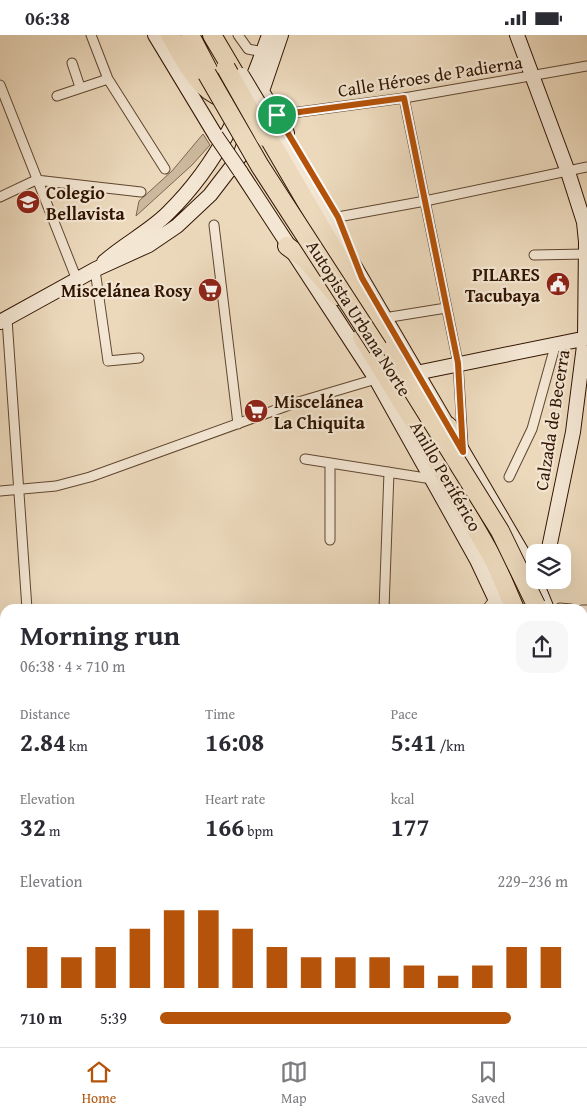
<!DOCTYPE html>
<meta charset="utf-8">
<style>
:root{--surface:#fff;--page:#f7f7f7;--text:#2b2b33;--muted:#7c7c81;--line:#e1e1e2;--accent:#b45309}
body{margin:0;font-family:"Gentium Book Plus",serif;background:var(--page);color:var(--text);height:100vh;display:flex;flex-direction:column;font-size:19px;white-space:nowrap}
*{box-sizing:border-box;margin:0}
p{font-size:16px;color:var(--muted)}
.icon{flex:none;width:28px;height:28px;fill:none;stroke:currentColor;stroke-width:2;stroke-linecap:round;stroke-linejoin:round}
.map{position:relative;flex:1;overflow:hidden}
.drawer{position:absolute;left:0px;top:569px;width:588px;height:444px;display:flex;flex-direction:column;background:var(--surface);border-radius:15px 15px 0 0;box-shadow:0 5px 20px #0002}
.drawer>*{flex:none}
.fabs{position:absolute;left:526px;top:509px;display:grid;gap:10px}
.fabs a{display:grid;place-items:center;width:45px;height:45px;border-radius:10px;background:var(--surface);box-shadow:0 5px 20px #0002;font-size:25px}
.pin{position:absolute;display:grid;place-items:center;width:42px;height:42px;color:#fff;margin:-21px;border:2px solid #fff;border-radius:50%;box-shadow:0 1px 5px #0007}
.round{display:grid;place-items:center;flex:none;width:52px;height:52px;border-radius:15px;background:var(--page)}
.overview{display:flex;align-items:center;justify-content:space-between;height:85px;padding:0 20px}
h1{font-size:28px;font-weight:700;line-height:38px}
.stats{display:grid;grid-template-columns:repeat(3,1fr);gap:8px;height:85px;padding:5px 20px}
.stats div{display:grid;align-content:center}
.stats b{font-size:25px;font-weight:700}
.stats small{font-size:14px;font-weight:400}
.stats p{font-size:14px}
.chart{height:140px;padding:10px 20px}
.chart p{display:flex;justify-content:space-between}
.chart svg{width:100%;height:90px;margin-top:5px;stroke:var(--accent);stroke-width:6}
ul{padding:0 20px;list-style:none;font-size:16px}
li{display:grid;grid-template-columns:80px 60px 1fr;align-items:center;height:38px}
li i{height:12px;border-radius:6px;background:var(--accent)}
.status{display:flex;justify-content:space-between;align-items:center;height:35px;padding:0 25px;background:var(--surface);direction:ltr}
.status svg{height:14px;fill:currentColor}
.menu{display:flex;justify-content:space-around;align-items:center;height:70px;border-top:1px solid var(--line);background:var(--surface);font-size:14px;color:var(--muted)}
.menu a{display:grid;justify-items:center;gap:2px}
.menu .current{color:var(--accent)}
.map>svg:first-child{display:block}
.green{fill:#ccb89c;stroke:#7e664f}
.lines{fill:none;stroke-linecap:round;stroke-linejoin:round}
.street-casing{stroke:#604630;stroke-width:11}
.secondary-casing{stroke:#311502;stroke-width:16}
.highway-casing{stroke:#311502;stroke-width:20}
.street{stroke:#f3e6d3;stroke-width:9}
.secondary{stroke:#f3e6d3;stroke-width:14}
.highway{stroke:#ecd9bc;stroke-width:18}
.secondary-bridge-casing{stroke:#311502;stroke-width:16;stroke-linecap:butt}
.highway-bridge-casing{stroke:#311502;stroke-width:20;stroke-linecap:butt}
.secondary-bridge{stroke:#f3e6d3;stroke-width:14}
.highway-bridge{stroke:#ecd9bc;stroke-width:18}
.route-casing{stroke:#fff;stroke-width:10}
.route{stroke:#b45309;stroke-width:6}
.labels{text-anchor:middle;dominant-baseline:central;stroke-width:4.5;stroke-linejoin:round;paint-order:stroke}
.street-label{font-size:18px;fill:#311502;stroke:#f3e6d3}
.poi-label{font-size:18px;font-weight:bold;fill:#311502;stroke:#f3e6d3;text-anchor:start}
</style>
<div class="status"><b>06:38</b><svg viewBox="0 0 49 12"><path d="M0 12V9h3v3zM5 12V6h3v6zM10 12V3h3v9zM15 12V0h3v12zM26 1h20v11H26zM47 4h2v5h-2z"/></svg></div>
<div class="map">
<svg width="587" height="1012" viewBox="0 0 587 1012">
<rect width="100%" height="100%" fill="#ecd9bc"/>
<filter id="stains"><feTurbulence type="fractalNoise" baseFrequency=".004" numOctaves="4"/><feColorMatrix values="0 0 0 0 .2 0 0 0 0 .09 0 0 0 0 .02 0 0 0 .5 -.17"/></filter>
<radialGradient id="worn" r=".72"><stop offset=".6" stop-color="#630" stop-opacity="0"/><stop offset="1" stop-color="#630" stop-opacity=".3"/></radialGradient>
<path class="green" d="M 203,99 L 210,110 L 192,130 L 136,181 L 139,166 L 172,136 Z"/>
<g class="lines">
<g class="street-casing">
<path id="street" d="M 91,0 L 108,44 L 165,134
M 238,0 L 248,14 L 263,17
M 72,28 L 80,52
M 0,50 L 77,245
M 57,61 L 108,44
M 404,63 L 458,328 L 463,412
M 277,80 L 404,63 L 587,31
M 0,162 L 36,145 L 141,157
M 338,182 L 425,166 L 587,132
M 214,190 L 238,389
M 534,220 L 586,219
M 95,235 L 108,326 L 139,323
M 384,283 L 446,273
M 7,284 L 27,574
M 305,424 L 432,444
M 330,428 L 330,505
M 509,442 L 532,394 L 556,308
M 0,456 L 56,451 L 90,442 L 295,368 L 376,344
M 560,573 L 571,574
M 384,574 L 389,437
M 487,574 L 496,562
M 582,575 L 587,575
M 0,633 L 5,631
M 584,633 L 587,620
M 0,717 L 5,716
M 0,763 L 5,763
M 582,763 L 587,763
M 0,851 L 5,851
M 0,876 L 5,876
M 151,1008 L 156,1012
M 202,1008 L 203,1012 L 228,1008
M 89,1012 L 93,1008
M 296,1012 L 296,1008"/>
</g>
<g class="secondary-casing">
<path id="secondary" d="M 155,0 L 216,101
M 517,0 L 568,137 L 584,187 L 586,207 L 585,303 L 573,397 L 548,518
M 257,54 L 263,58 L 287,98
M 272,90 L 527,526 L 535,544
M 240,136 L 376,344 L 477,525 L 500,574
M 104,227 C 124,209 149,197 168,178 C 220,127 245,68 269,0
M 0,287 L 96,234 L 149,210 L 177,191 L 210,160 L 240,121 L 281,0
M 416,338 L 587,303
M 535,545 L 547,574
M 582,930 L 587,929
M 162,1012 L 169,1008
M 468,1012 L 469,1008"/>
</g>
<g class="highway-casing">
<path id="highway" d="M 170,0 C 183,21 197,55 223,63
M 190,0 L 216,50
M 212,0 L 238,44
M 270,105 L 404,335
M 287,211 L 306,225 L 337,261
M 362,302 L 421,398 L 495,527 L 515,574
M 448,391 L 455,420
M 480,1012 L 481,1008
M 501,1012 L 502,1008"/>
</g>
<use href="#street" class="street"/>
<use href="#secondary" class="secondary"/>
<use href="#highway" class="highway"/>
<g class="secondary-bridge-casing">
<path id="secondary-bridge" d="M 242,40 L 272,90
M 216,101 L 240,136"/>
</g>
<g class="highway-bridge-casing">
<path id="highway-bridge" d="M 226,33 L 265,102
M 207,39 L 260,131 L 378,313
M 393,324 L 500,496 L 536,570"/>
</g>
<use href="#secondary-bridge" class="secondary-bridge"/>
<use href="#highway-bridge" class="highway-bridge"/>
</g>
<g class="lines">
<g class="route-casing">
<path id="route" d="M 404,63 L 458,328 L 463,417 L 362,243 L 338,182 L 277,80 Z"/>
</g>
<use href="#route" class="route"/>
</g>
<defs>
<g id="school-disc" transform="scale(1.25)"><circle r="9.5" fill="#8f2418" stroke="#f3e6d3"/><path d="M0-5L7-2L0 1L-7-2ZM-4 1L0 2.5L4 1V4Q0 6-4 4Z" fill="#fff"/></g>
<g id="civic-disc" transform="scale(1.25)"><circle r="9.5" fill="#8f2418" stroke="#f3e6d3"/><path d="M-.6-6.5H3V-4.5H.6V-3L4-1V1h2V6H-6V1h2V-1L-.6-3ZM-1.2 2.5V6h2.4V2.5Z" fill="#fff"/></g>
<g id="supermarket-disc" transform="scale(1.25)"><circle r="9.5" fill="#8f2418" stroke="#f3e6d3"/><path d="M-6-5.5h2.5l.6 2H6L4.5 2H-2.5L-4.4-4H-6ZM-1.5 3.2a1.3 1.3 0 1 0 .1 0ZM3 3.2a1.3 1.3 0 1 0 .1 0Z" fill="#fff"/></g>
</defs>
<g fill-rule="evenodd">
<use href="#school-disc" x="28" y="167"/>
<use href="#civic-disc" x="558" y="249"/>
<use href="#supermarket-disc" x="210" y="255"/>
<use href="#supermarket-disc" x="256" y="376"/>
</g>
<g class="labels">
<g class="street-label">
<text transform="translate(430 41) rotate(-9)">Calle Héroes de Padierna</text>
<text transform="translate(359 283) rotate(58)">Autopista Urbana Norte</text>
<text transform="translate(552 385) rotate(-81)">Calzada de Becerra</text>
<text transform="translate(446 441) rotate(60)">Anillo Periférico</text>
</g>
<g class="poi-label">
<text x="46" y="157">Colegio<tspan x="46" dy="21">Bellavista</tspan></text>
<text x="540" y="239" text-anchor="end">PILARES<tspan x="540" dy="21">Tacubaya</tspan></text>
<text x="192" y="255" text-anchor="end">Miscelánea Rosy</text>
<text x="274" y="366">Miscelánea<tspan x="274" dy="21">La Chiquita</tspan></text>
</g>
</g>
<rect width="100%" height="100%" filter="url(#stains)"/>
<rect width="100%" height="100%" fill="url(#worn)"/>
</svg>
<div class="fabs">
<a><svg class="icon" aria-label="layers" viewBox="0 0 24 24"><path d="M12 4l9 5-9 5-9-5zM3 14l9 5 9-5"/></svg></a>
</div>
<div class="pin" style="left:277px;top:80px;background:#1e9e55"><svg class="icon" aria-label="arrive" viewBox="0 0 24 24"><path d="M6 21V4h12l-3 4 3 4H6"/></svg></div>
<section class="drawer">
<div class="overview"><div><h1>Morning run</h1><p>06:38 · 4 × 710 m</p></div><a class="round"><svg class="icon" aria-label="share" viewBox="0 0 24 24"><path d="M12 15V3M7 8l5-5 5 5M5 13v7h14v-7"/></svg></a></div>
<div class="stats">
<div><p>Distance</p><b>2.84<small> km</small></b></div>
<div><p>Time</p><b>16:08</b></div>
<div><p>Pace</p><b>5:41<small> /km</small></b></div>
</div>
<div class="stats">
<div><p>Elevation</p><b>32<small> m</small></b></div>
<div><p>Heart rate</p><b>166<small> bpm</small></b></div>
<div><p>kcal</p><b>177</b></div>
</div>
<div class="chart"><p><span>Elevation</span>229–236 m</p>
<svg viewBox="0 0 160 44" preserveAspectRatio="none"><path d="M5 44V24M15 44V29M25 44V24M35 44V15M45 44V6M55 44V6M65 44V15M75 44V24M85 44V29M95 44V29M105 44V29M115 44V33M125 44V38M135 44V33M145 44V24M155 44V24"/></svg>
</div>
<ul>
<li><b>710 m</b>5:39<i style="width:86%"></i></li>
</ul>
</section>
</div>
<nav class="menu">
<a class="current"><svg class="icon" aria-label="home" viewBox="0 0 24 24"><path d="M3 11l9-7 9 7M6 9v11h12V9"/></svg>Home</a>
<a><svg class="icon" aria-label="map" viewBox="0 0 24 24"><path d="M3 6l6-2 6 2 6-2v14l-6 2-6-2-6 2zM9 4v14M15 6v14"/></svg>Map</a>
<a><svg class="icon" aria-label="saved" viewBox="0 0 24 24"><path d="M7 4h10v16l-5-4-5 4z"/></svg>Saved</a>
</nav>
